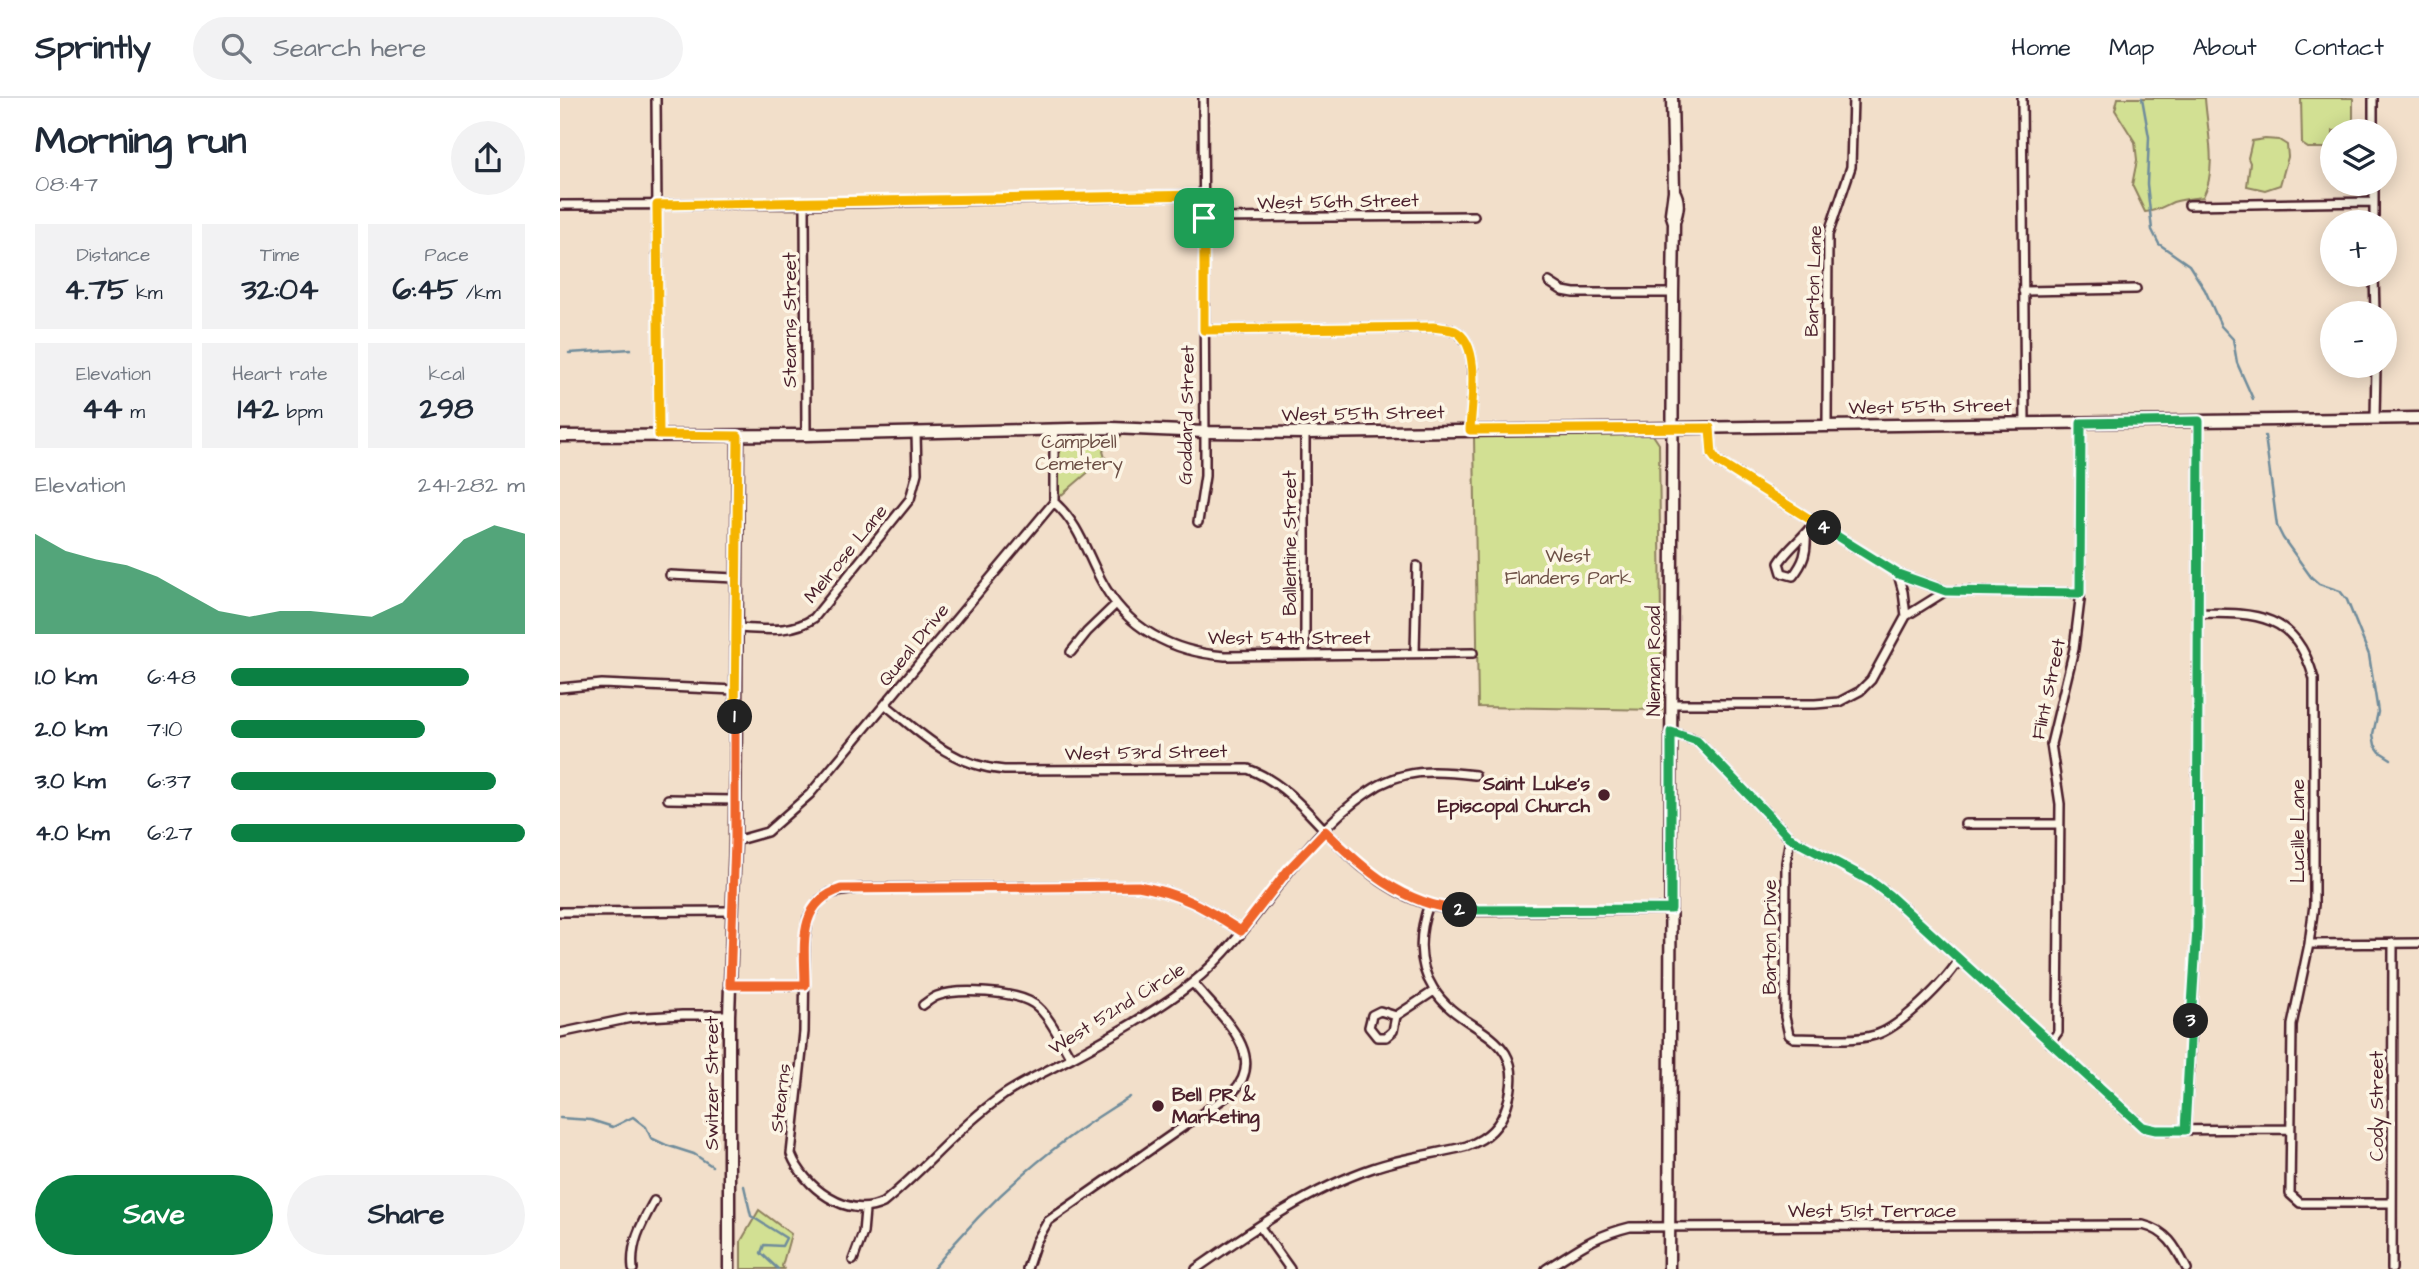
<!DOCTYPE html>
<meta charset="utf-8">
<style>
:root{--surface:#fff;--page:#f2f2f3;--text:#1f2937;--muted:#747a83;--line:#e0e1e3;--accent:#0b8043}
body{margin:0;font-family:"Architects Daughter",sans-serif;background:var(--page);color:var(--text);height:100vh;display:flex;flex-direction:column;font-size:26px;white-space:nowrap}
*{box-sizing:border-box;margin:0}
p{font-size:23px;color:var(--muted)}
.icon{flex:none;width:38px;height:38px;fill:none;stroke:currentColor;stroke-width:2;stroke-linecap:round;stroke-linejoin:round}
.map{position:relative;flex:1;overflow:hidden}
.sheet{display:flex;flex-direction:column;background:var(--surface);width:560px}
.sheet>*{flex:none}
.controls{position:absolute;left:1760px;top:21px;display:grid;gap:14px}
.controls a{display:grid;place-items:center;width:77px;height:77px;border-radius:50%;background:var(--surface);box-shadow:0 4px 18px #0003;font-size:35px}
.pin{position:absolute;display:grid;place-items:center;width:60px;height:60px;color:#fff;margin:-30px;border-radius:14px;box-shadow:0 4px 10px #0006}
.km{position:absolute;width:35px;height:35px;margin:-18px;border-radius:50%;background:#222;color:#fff;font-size:19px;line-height:35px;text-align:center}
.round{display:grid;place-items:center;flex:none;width:74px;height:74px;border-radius:37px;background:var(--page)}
.overview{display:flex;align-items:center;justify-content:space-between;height:119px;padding:0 35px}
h1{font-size:38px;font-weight:800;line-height:52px}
.metrics{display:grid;grid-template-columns:repeat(3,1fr);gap:10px;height:119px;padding:7px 35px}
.metrics div{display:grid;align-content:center;border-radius:0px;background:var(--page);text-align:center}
.metrics b{font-size:30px;font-weight:800}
.metrics small{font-size:19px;font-weight:400}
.metrics p{font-size:19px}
.chart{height:196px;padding:14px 35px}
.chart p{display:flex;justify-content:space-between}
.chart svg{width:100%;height:126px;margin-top:7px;fill:var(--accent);opacity:.7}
.primary-button{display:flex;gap:14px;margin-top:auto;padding:14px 35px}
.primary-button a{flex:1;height:80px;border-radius:42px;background:var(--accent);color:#fff;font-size:28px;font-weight:800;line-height:80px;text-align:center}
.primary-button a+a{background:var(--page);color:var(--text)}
ul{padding:0 35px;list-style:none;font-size:23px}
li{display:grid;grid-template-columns:112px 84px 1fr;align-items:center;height:52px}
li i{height:18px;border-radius:9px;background:var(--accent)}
header{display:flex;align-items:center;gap:42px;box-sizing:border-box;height:98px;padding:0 35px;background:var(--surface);border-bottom:2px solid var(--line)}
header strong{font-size:33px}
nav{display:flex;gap:38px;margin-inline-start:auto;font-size:24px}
.search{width:490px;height:63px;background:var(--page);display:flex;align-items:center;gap:18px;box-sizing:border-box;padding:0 24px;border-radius:38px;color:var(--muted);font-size:26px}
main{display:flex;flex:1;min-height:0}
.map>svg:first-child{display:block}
.green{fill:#d2e093;stroke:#8e805f;stroke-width:2}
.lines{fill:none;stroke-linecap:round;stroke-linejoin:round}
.stream{stroke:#6f8c9b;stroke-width:2.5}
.street-casing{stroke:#4a1f2b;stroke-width:12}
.secondary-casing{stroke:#4a1f2b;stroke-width:15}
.street{stroke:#fcf5e5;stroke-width:7}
.secondary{stroke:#fcf5e5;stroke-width:10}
.split-1-casing{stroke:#fff;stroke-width:14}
.split-2-casing{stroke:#fff;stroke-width:14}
.split-3-casing{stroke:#fff;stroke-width:14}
.split-4-casing{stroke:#fff;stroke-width:14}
.split-5-casing{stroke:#fff;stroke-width:14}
.split-1{stroke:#f5b400;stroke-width:9}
.split-2{stroke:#f0652b;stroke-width:9}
.split-3{stroke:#22a559;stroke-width:9}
.split-4{stroke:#22a559;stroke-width:9}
.split-5{stroke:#f5b400;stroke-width:9}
.poi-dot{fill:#4a1f2b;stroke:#fcf5e5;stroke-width:2.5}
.labels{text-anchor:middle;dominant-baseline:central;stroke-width:7;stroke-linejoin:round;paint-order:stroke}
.street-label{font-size:19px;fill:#4a1f2b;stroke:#fcf5e5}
.park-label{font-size:19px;fill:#6c4f45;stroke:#fcf5e5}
.poi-label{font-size:19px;font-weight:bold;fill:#4a1f2b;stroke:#fcf5e5;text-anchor:end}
</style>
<header>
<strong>Sprintly</strong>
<div class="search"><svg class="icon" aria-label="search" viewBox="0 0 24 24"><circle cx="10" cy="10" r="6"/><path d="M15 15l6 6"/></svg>Search here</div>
<nav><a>Home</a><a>Map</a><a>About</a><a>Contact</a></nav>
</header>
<main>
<section class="sheet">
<div class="overview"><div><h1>Morning run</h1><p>08:47</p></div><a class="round"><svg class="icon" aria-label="share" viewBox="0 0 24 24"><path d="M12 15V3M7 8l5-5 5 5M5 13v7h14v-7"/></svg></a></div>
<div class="metrics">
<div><p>Distance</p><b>4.75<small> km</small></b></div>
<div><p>Time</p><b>32:04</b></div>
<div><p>Pace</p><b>6:45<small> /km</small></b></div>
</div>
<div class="metrics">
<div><p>Elevation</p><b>44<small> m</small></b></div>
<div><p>Heart rate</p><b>142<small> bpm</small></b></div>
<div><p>kcal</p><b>298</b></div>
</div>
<div class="chart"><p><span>Elevation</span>241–282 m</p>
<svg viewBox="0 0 160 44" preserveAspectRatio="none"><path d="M0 44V9L10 15L20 18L30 20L40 24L50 30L60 36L70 38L80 36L90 36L100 37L110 38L120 33L130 22L140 11L150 6L160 9V44z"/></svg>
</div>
<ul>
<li><b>1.0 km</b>6:48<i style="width:81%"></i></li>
<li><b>2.0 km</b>7:10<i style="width:66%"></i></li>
<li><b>3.0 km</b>6:37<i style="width:90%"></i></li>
<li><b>4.0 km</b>6:27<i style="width:100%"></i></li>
</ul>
<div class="primary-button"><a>Save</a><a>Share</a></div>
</section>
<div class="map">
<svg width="1859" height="1171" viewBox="0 0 1859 1171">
<rect width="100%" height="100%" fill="#f2dfca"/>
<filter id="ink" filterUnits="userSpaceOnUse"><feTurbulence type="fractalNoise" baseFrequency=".0143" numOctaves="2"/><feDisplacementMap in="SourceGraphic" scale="14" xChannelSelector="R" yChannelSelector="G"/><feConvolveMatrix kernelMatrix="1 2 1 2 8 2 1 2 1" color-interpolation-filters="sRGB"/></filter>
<g filter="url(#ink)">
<path class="green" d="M 1558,0 L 1645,0 C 1647,32 1658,70 1643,99 C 1633,100 1622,101 1613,104 C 1602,109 1597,113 1585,114 L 1572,87 L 1577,62 L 1575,44 L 1555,12 Z
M 1741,0 L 1793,0 L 1793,33 L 1773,33 L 1773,50 L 1748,50 L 1742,46 Z
M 1705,41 L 1719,42 L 1727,47 L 1728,59 L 1720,87 L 1705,92 L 1687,88 L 1690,65 L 1688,60 L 1692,43 Z
M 566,334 L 543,353 L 545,360 L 498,400 L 500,340 L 504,336 Z
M 1033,336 L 1093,337 L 1099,346 L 1102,612 L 918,609 L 914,338 Z
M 199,1112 L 231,1136 L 222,1168 L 224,1171 L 181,1171 L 181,1143 Z"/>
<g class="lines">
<path class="stream" d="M 1582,0 L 1589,39 L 1587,86 L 1592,132 L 1599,146 L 1629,167 L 1645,192 L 1661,228 L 1673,241 L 1677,265 L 1693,301
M 9,255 L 71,251
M 1705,338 L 1717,428 L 1723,440 L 1751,479 L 1759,486 L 1780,493 L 1787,502 L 1809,557 L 1818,614 L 1813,636 L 1815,647 L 1820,654 L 1831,661
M 0,1020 L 31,1022 L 53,1029 L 73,1019 L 86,1029 L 91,1040 L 106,1047 L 134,1056 L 152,1068
M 184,1088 L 191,1118 L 226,1140 L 222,1148 L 204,1147 L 201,1155 L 218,1171
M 373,1171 C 429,1101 492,1045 570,999"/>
<g class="street-casing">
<path id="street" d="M 96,0 L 99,337
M 1462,0 L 1465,325
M 1813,0 L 1813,33
M 1814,86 L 1814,124
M 245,106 L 246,337
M 0,107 L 245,106 L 643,97
M 1629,107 L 1814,104
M 644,120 L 914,118
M 1814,177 L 1815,215
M 989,184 L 1003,193 L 1014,195 L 1113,195
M 1463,193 L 1576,191
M 644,232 L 873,229 C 880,230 889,231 895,233 C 922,246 911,307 910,332
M 1815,321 L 1816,268
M 1267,328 L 1268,137 L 1291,69 L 1293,0
M 1150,329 L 1152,356 L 1158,364 L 1338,476 L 1386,493
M 745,335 L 745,556
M 494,404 C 519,426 526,454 541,482 C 566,531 613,554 665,558 L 913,555
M 638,424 L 645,378 L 645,345 L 643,0
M 1246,437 C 1247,454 1244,464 1233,478 L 1222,475 L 1219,465 C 1229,449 1244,440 1254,424
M 1338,476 L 1343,494 L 1346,518
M 110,477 L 175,480
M 1638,515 C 1697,515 1736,515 1754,581 L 1754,807 L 1749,846 L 1732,927 L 1730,1096 L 1740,1105 L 1832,1105
M 177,530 C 203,531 231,536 254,520 L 350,401 L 357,375 L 356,335
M 511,554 L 527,534 L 556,506
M 855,555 L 857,468
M 0,590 L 42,586 L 175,592
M 1111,606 L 1255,606 L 1279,604 L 1300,593 L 1311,582 L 1346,518 L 1386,493 L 1520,495
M 326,607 C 363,638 394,668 444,672 L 688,671 C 737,689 765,740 805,771 C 824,787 846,800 870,807 C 899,815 931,813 961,813 C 1011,813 1061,812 1111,811
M 1111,634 L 1137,643 L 1230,740 L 1309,782 L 1329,797 L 1583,1029 L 1596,1032 L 1730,1031
M 108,701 L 175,702
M 1405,726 L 1499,726
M 1230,740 L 1226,765 L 1225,919 L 1229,937 L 1234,940 C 1259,940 1290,944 1315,937 C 1340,930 1385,884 1399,862
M 175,743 L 207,734 L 250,696 L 494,404 L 494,331
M 0,814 L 173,813
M 681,833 C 645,810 621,795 578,788 L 302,790 L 270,795 L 260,802 L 248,820 L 245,842 L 244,934 L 231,1056 C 244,1089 287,1122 323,1105 C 365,1071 400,1027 445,996 C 466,982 489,972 511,960 C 548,940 599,912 632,885 C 700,830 735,743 808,694 C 842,670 875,672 915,677
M 1749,846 L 1859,845
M 170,887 L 245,887
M 363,907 C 367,904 372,900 377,898 C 397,890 456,893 474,906 C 488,915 502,945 511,960
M 820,913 L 836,918 L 833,933 L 826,939 L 817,939 L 809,929 L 812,917 Z
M 836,918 L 874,893
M 0,935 L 71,920 L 122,917 L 169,917
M 1490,945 L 1498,934 L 1498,928 L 1500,706 L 1491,646 L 1514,551 L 1520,502 L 1521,325
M 1625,1032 L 1637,830 L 1639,323
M 700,1129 L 730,1171
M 293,1162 L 303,1135 L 305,1112
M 73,1171 C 70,1145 82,1125 94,1103
M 467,1171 L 476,1144 L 488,1123 L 673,994 C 710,956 657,915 633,885
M 636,1171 C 692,1132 748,1092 813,1070 C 844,1059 876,1056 907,1048 C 927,1041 941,1027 947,1007 C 971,932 900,937 873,890 C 857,865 859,834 869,806
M 986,1171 C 1017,1152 1033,1138 1070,1129 L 1583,1127 C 1608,1133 1616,1150 1627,1171
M 1832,1171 L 1833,845"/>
</g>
<g class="secondary-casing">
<path id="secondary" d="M 1112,0 L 1114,93 L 1111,115 L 1114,124
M 0,338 L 246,337 L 552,330 L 645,334 L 745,335 L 1859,320
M 169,1171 L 169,917 L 175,743 L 178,338
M 1109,1171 L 1113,195 L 1114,124 C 1118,113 1120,103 1114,93"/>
</g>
<use href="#street" class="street"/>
<use href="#secondary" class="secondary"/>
</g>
</g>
<g class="lines" filter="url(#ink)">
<g class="split-1-casing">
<path id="split-1" d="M 175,619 L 178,338 L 99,337 L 97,107 L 643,97 L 644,120"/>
</g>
<g class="split-2-casing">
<path id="split-2" d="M 175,619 L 175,743 L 170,887 L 245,887 C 245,849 236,805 281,791 L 578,788 C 621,795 645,810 681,833 L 729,771 L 765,733 C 804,772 843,806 900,812"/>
</g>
<g class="split-3-casing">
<path id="split-3" d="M 900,812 L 1111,811 L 1111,634 L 1137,643 L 1230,740 L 1309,782 L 1329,797 L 1583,1029 L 1596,1032 L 1625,1032 L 1631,923"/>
</g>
<g class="split-4-casing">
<path id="split-4" d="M 1264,430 L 1338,476 L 1386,493 L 1520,495 L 1521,325 L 1639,323 L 1637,830 L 1631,923"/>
</g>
<g class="split-5-casing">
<path id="split-5" d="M 644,120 L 644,232 L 873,229 C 880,230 889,231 895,233 C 922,246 911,307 910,332 L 1150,330 L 1152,356 L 1158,364 L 1264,430"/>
</g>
<use href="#split-1" class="split-1"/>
<use href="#split-2" class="split-2"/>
<use href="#split-3" class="split-3"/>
<use href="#split-4" class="split-4"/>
<use href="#split-5" class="split-5"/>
</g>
<g class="poi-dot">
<circle cx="1044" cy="697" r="7"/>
<circle cx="598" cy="1008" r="7"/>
</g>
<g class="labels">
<g class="street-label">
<text transform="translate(778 104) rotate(-1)">West 56th Street</text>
<text transform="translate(1254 183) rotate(-88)">Barton Lane</text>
<text transform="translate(230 222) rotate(-90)">Stearns Street</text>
<text transform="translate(1370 309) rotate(-1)">West 55th Street</text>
<text transform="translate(803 316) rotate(-1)">West 55th Street</text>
<text transform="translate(627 317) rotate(-89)">Goddard Street</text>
<text transform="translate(730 445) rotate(-90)">Ballentine Street</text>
<text transform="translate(286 456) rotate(-51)">Melrose Lane</text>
<text x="729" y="540">West 54th Street</text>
<text transform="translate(354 547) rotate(-51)">Queal Drive</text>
<text transform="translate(1094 563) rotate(-90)">Nieman Road</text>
<text transform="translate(1489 591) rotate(-78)">Flint Street</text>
<text transform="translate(586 655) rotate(-1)">West 53rd Street</text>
<text transform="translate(1738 733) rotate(-90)">Lucille Lane</text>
<text transform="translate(1210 839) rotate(-90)">Barton Drive</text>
<text transform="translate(557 911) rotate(-32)">West 52nd Circle</text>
<text transform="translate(152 985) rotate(-90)">Switzer Street</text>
<text transform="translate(221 1000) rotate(-83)">Stearns</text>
<text transform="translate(1817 1008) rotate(-90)">Cody Street</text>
<text x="1312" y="1113">West 51st Terrace</text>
</g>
<g class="park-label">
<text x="519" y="344">Campbell<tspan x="519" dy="22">Cemetery</tspan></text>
<text x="1008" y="458">West<tspan x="1008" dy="22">Flanders Park</tspan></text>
</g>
<g class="poi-label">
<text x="1030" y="686">Saint Luke's<tspan x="1030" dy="22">Episcopal Church</tspan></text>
<text x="612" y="997" text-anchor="start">Bell PR &amp;<tspan x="612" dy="22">Marketing</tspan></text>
</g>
</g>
</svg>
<div class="controls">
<a><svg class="icon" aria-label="layers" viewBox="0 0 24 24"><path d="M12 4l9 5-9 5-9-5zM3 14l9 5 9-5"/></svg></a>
<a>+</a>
<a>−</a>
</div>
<div class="pin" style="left:644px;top:120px;background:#1e9e55"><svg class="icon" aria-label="arrive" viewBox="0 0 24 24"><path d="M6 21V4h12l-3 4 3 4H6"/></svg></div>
<b class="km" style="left:175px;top:619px">1</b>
<b class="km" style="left:900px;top:812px">2</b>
<b class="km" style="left:1631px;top:923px">3</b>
<b class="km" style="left:1264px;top:430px">4</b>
</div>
</main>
